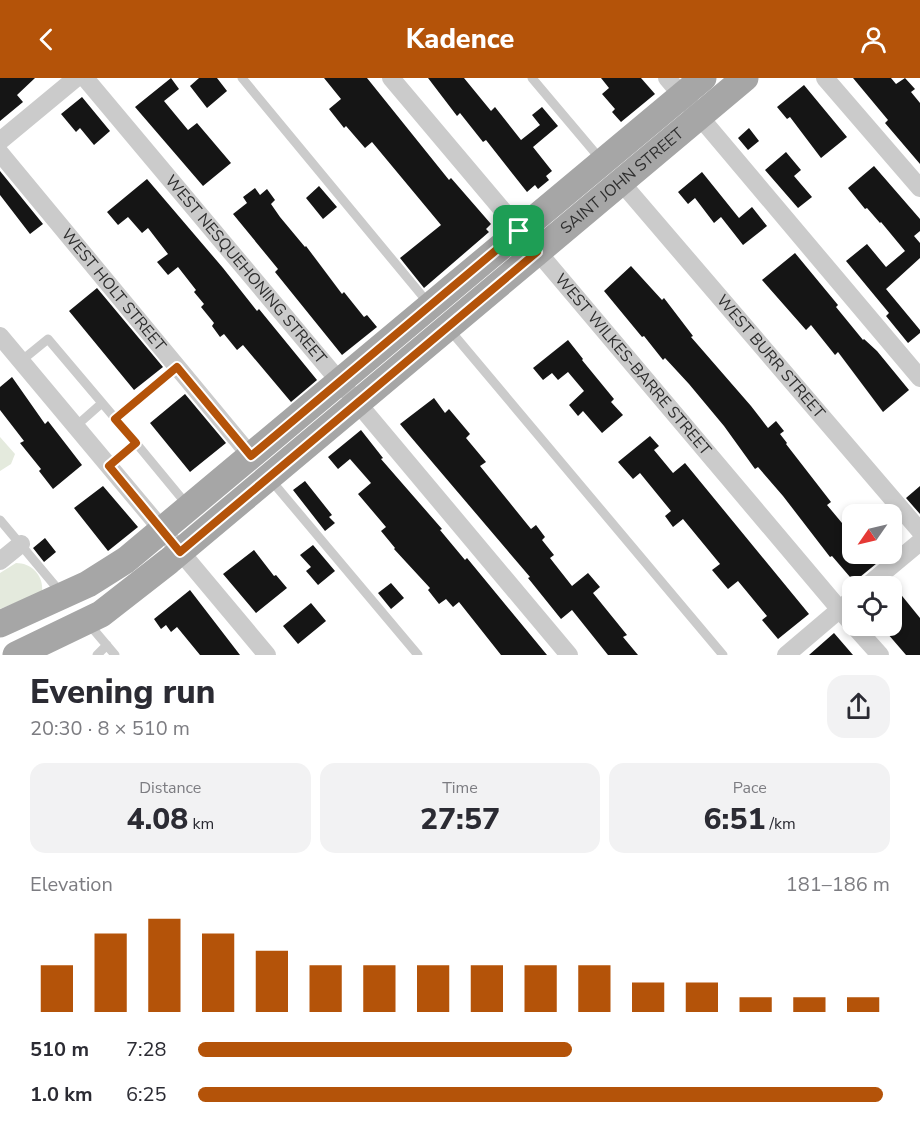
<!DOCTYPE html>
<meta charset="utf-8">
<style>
:root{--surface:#fff;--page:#f2f2f3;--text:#2b2b33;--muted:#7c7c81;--accent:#b45309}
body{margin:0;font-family:"Nunito Sans",sans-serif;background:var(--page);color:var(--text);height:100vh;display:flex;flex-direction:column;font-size:22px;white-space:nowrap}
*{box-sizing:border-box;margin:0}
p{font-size:20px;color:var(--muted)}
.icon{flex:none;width:33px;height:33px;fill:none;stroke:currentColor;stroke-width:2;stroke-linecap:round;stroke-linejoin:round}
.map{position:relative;height:577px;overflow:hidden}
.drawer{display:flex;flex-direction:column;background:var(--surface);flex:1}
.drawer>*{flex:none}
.needle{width:39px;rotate:236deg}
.controls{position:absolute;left:842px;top:426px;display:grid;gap:12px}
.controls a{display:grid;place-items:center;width:60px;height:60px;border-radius:12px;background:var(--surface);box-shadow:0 3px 9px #0003;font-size:30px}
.pin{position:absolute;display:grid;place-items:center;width:51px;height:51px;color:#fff;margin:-26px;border-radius:12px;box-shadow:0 3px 9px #0006}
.round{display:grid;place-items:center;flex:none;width:63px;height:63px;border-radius:18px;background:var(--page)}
.head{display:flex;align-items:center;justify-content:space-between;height:102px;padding:0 30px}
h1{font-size:33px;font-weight:800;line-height:45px}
.metrics{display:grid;grid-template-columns:repeat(3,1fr);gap:9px;height:102px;padding:6px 30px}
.metrics div{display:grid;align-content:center;border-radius:15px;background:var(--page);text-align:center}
.metrics b{font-size:30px;font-weight:800}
.metrics small{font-size:16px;font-weight:400}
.metrics p{font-size:16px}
.chart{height:168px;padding:12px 30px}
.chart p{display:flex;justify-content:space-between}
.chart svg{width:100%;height:108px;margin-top:6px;stroke:var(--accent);stroke-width:6}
ul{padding:0 30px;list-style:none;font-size:20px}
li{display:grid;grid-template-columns:96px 72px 1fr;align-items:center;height:45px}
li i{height:15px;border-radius:8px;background:var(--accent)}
header{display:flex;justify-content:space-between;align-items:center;height:78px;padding:0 30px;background:var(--accent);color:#fff;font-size:27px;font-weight:800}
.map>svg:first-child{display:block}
.green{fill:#e4eadd}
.building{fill:#151515}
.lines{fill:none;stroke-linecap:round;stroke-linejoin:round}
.lane{stroke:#cbcbcb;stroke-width:9}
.street{stroke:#cbcbcb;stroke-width:18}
.primary{stroke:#a6a6a6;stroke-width:27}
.route-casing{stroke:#fff;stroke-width:12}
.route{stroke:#b45309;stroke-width:8}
.labels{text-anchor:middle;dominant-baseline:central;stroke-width:6;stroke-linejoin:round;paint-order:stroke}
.street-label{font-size:16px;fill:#2e2e2e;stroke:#fff}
</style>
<header><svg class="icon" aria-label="back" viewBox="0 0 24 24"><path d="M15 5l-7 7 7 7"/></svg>Kadence<svg class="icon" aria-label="person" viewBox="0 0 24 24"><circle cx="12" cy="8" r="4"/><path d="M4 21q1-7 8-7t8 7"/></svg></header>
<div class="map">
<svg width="920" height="577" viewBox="0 0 920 577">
<rect width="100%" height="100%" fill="#fff"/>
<path class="green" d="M 0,359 L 15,376 L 11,386 L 0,393 Z
M 16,485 C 32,485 44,498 42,514 L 0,531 L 0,495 Z"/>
<path class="building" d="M 0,0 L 35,0 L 17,17 L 23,24 L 0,43 Z
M 171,0 L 179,11 L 164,23 L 188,52 L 197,45 L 231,85 L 203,108 L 135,29 Z
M 199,0 L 217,0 L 227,13 L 207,30 L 190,8 Z
M 324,0 L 367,0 L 449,102 L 451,100 L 491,146 L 486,151 L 489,154 L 424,210 L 400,180 L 441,147 L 372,64 L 365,70 L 346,48 L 344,50 L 329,31 L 341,21 Z
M 428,0 L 464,0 L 491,33 L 495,29 L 521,62 L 540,47 L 532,37 L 542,29 L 558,48 L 533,69 L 552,93 L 546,98 L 549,102 L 538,111 L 535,107 L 527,114 L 486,62 L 483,64 L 460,35 L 457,38 Z
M 601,0 L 641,0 L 655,16 L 621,44 L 612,34 L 615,31 L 602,16 L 609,10 Z
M 853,0 L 891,0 L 896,6 L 905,0 L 915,11 L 911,14 L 920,25 L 920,86 L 885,45 L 888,42 Z
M 804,7 L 847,59 L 821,80 L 790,39 L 787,41 L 777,29 Z
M 82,19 L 110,53 L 94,67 L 80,50 L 76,54 L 61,36 Z
M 749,50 L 759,63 L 748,72 L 738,60 Z
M 786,74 L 801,92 L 794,98 L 812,119 L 798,130 L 765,92 Z
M 874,88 L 920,141 L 920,153 L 914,158 L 920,165 L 920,180 L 886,211 L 920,252 L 920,255 L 908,265 L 886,238 L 889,235 L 846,183 L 867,166 L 886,189 L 905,173 L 881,144 L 880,145 L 867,130 L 865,131 L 848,110 Z
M 0,93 L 43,146 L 30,156 L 0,117 Z
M 702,94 L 739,140 L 752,129 L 767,148 L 743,167 L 721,139 L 714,145 L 695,120 L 688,126 L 678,114 Z
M 147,101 L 223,190 L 257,233 L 259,231 L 317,302 L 291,324 L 243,267 L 237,272 L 224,256 L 220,259 L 212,248 L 214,245 L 201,229 L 204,226 L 194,214 L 196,212 L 178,189 L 168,197 L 157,184 L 168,176 L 148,150 L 142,155 L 128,139 L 118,147 L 107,134 Z
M 319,108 L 337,129 L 323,141 L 306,120 Z
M 255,110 L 260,117 L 267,111 L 275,122 L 271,126 L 280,139 L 305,169 L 306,168 L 342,216 L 344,214 L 364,239 L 367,237 L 377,249 L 342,277 L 275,194 L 278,191 L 233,136 L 247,125 L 243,119 Z
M 795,175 L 838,227 L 836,229 L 863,262 L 864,261 L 877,273 L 909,312 L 883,334 L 838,274 L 835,277 L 811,247 L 806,252 L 762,202 Z
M 631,188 L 662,222 L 664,220 L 693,258 L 691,259 L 751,328 L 768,350 L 776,343 L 784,353 L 780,356 L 787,365 L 786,366 L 831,424 L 827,427 L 852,457 L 852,476 L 877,476 L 882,481 L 860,499 L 856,506 L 832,478 L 830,479 L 783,418 L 758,389 L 755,391 L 724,348 L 689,306 L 665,280 L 663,282 L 644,258 L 642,259 L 604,213 Z
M 97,210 L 163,289 L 134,312 L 69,233 Z
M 568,262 L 583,281 L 582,282 L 614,321 L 611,324 L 623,337 L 602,355 L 583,333 L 578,338 L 569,327 L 584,313 L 568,294 L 558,302 L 552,295 L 543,302 L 533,290 Z
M 12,299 L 45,346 L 48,343 L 82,387 L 53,411 L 39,393 L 41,391 L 20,365 L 24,363 L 0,332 L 0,309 Z
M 185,316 L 226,365 L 190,394 L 150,345 Z
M 434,320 L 445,335 L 449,331 L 470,356 L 466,360 L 486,384 L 480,388 L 531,451 L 536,447 L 545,459 L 542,462 L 554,477 L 550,480 L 572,508 L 588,495 L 600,509 L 593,515 L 627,557 L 623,559 L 638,577 L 608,577 L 572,532 L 561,541 L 528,500 L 530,499 L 410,358 L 400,346 Z
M 361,352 L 383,380 L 381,381 L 442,451 L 440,452 L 465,482 L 467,480 L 547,577 L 501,577 L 459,524 L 453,529 L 446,521 L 439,526 L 428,512 L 430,510 L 394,471 L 395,470 L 381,453 L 386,449 L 358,416 L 371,405 L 350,381 L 338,391 L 328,379 Z
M 650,358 L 659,368 L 654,372 L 673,395 L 685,385 L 809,536 L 778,561 L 762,542 L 767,538 L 738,503 L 728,511 L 712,492 L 720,486 L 683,441 L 673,449 L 665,438 L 671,433 L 640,395 L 633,401 L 618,384 Z
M 305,403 L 332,437 L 329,439 L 335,445 L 325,453 L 293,412 Z
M 103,408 L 138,449 L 108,473 L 74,430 Z
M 920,408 L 920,436 L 906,420 Z
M 45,460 L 56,474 L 44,484 L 33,470 Z
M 313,467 L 335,493 L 318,507 L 306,493 L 311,489 L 300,477 Z
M 254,472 L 274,498 L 276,497 L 287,510 L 256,535 L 223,496 Z
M 893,501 L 900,508 L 894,508 L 920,540 L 920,577 L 906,577 L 881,548 L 891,548 L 891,508 L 884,508 Z
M 391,505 L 404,520 L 391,531 L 378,515 Z
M 190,512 L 240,577 L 200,577 L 177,549 L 171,554 L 166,547 L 161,551 L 154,541 Z
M 311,525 L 326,543 L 298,566 L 283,548 Z
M 834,555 L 853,577 L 809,577 Z"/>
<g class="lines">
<path class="lane" d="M 242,0 L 429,226
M 532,0 L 602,83
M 449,251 L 723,577
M 21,283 L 48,261 L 136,365
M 115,341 L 177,289
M 76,348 L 102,325
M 109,388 L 136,365 L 188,428
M 270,401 L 418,577
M 0,442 L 62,516
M 88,545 L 115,577
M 97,577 L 107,567"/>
<g class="street">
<path id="s1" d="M 85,0 L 569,577"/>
<path id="s2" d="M 391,0 L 852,546"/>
<path d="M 667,0 L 920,300"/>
<path d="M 825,0 L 920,110"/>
<path d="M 0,63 L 76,0"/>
<path id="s3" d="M 0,75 L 251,378"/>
<path id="s4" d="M 621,104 L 920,453"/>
<path d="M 0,258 L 267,577"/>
<path d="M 0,483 L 21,466"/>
<path d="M 867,508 L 920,464"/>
<path d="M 854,548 L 880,577"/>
<path d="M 786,577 L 852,521"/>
</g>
<g class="primary">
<path d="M 0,546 L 88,506 L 126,482 L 703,0"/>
<path id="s5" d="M 16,577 L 101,536 L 169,483 L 745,0"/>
</g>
</g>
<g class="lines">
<g class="route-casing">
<path id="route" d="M 519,153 L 537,174 L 180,474 L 109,388 L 136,365 L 115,341 L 177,289 L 251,378 Z"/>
</g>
<use href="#route" class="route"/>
</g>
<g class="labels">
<g class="street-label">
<text stroke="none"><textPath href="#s5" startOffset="772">SAINT JOHN STREET</textPath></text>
<text stroke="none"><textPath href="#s1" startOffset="250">WEST NESQUEHONING STREET</textPath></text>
<text stroke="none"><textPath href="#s3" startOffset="178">WEST HOLT STREET</textPath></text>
<text stroke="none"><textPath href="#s4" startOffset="230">WEST BURR STREET</textPath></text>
<text stroke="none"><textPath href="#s2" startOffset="375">WEST WILKES-BARRE STREET</textPath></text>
</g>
</g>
</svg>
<div class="controls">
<a><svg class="needle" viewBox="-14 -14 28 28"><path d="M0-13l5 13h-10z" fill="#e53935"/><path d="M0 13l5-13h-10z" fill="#7c7c81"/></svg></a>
<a><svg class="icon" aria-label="locate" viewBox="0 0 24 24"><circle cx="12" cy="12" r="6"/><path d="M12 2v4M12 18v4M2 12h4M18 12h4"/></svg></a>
</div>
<div class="pin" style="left:519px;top:153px;background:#1e9e55"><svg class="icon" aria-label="arrive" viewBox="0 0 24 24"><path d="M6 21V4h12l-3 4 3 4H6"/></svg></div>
</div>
<section class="drawer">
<div class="head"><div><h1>Evening run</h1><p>20:30 · 8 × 510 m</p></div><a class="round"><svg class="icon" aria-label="share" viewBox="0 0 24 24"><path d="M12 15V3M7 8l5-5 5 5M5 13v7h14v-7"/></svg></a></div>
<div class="metrics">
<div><p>Distance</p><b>4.08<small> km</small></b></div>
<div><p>Time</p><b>27:57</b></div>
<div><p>Pace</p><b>6:51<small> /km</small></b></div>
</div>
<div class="chart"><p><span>Elevation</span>181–186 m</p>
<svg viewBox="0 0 160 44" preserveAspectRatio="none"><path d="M5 44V25M15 44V12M25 44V6M35 44V12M45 44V19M55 44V25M65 44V25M75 44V25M85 44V25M95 44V25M105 44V25M115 44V32M125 44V32M135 44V38M145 44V38M155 44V38"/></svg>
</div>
<ul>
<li><b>510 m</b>7:28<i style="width:54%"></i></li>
<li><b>1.0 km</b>6:25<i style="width:99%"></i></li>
</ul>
</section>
